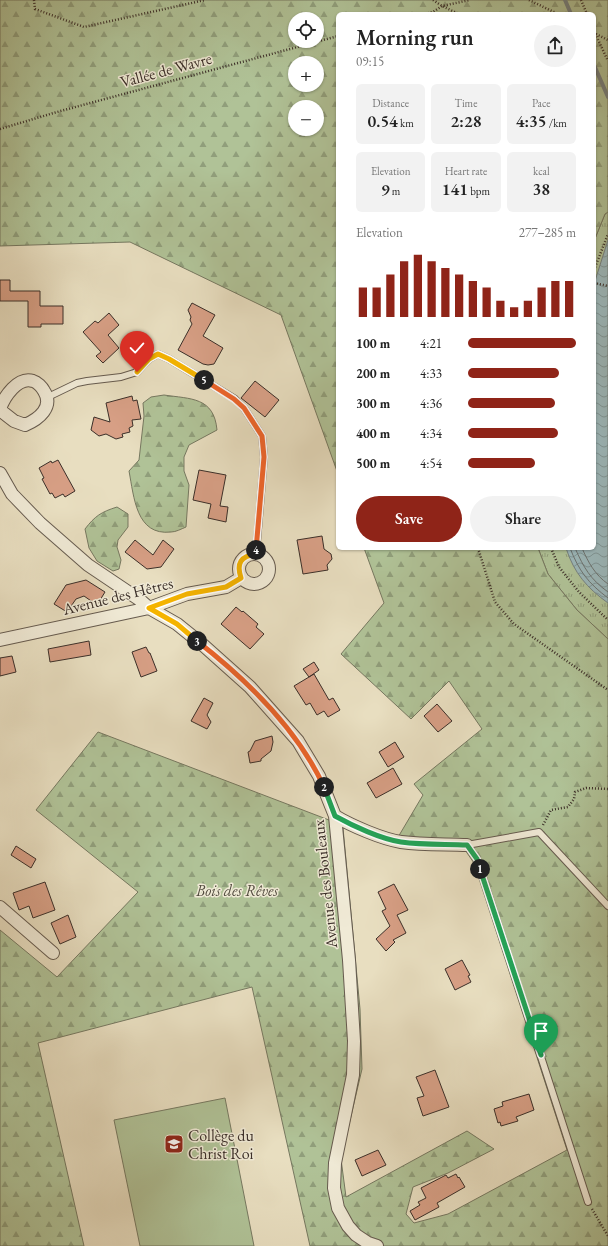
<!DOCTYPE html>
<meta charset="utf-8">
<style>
:root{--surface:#fff;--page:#f2f2f2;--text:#222;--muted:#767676;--accent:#8f2418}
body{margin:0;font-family:"EB Garamond",serif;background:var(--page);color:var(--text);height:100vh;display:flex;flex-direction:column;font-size:15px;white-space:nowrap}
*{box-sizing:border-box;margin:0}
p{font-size:13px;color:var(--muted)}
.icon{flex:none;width:22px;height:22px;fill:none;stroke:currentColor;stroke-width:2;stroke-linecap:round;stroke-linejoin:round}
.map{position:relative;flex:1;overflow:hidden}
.drawer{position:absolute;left:336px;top:12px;width:260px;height:538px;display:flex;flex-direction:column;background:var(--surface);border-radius:6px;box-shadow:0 1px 3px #0004}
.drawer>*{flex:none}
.tools{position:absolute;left:288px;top:12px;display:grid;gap:8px}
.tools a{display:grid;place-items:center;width:36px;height:36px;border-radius:50%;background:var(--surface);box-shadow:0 1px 3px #0004;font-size:20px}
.pin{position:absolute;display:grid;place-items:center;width:34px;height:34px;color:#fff;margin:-41px -17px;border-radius:50% 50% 50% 0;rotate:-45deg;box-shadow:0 0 4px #0007}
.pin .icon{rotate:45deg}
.km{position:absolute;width:20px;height:20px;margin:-10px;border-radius:50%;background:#222;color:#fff;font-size:11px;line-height:20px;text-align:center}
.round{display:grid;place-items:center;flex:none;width:42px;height:42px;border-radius:21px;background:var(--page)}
.overview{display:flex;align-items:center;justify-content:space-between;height:68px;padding:0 20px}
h1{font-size:22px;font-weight:600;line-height:30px}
.metrics{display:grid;grid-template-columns:repeat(3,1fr);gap:6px;height:68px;padding:4px 20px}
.metrics div{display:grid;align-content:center;border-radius:6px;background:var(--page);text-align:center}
.metrics b{font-size:17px;font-weight:600}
.metrics small{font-size:11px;font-weight:400}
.metrics p{font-size:11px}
.chart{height:112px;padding:8px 20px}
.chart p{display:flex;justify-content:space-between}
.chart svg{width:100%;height:72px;margin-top:4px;stroke:var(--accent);stroke-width:6}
.button{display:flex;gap:8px;margin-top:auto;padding:8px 20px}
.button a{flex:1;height:46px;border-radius:24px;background:var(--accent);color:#fff;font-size:16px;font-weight:600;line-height:46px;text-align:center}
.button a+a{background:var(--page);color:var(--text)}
ul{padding:0 20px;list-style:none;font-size:13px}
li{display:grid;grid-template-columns:64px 48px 1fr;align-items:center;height:30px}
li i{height:10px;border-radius:5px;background:var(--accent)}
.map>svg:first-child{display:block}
.grass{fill:url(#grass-tufts);stroke:#767860}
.forest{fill:url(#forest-firs);stroke:#767860;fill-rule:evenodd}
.pitch{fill:#b0c297;stroke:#767860}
.water{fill:url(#water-waves);stroke:#758282}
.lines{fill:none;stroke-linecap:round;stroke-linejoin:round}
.shore{stroke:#6c7473;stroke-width:1}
.stream{stroke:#758282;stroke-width:4}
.building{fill:#d79f85;stroke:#3b2f29}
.lane-casing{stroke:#665b4f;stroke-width:8}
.street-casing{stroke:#665b4f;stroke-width:14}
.path{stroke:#3b2f29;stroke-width:2.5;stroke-dasharray:1 2;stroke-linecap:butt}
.lane{stroke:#f0ead6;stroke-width:6}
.street{stroke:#f0ead6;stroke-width:12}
.split-1-casing{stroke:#fff;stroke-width:8}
.split-2-casing{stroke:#fff;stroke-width:8}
.split-3-casing{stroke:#fff;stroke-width:8}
.split-4-casing{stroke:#fff;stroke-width:8}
.split-5-casing{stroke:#fff;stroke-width:8}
.split-6-casing{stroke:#fff;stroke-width:8}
.split-1{stroke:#22a559;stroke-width:5}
.split-2{stroke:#22a559;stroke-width:5}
.split-3{stroke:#f0652b;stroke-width:5}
.split-4{stroke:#f5b400;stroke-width:5}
.split-5{stroke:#f0652b;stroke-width:5}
.split-6{stroke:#f5b400;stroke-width:5}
.labels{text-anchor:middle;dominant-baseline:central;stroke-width:3;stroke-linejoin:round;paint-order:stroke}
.street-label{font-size:16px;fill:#3b2f29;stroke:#f0ead6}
.park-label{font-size:16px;font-style:italic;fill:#524c3f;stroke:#f0ead6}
.poi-label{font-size:16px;fill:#3b2f29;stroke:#f0ead6;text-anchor:start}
</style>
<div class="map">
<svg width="608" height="1246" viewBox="0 0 608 1246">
<defs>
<pattern id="grass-tufts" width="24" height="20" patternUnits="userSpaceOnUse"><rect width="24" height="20" fill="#b0c297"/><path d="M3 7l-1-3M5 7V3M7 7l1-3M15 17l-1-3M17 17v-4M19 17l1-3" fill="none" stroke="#909e7b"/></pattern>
<pattern id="forest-firs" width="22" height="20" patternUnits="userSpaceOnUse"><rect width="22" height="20" fill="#b0c297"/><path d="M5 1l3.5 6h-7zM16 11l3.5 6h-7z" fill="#909e7b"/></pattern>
<pattern id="water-waves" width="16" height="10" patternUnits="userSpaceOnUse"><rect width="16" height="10" fill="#9cb9bd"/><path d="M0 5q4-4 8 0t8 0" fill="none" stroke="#80979a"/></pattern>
</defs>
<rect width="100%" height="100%" fill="#e8dec0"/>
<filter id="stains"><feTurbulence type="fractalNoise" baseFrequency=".005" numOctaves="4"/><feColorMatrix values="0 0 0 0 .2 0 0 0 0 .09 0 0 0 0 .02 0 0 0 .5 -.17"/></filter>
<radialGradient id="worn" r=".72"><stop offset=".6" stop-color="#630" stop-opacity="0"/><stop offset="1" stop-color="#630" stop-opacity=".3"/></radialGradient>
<path class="grass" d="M 608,212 L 608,639 L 577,610 L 548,574 L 538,548 L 594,548 L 594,241 L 605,214 Z"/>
<path class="forest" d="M 0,0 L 608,0 L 608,212 L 605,214 L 594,241 L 594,14 L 338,14 L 338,474 L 281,315 L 130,242 L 0,246 ZM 295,19 L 317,19 L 317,41 L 295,41 ZM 295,63 L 317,63 L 317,85 L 295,85 ZM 295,107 L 317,107 L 317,129 L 295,129 Z
M 164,395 C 191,399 214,397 217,430 L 189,445 L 184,457 L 184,471 L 189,485 L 186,527 C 181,529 176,532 171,532 C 136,536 134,497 129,471 L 139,460 L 144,416 L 143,403 L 151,397 Z
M 117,507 L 128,514 L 128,527 L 118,540 L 117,547 L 121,560 L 119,569 L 113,571 L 97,561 L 89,548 L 85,529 C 95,516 101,512 117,507 Z
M 364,548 L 538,548 L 548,574 L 577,610 L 608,639 L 608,1246 L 310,1246 L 252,987 L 38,1043 L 84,1246 L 0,1246 L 0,930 L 57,977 L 138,892 L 36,810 L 98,732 L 329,820 L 343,828 L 360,1009 L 362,1069 L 341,1159 L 346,1197 L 467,1131 L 494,1149 L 448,1173 L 413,1187 L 406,1214 L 414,1223 L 448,1214 L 567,1150 L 474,863 L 465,850 L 394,844 L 423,795 L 414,784 L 482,729 L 449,681 L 411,719 L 341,654 L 384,603 Z"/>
<path class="pitch" d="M 225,1098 L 254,1246 L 140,1246 L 114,1120 Z"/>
<path class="water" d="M 608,240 L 608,603 C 587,588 574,573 566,548 L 594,548 L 594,284 Z"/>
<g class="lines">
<path class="shore" d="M 570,548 C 579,571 588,583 608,598
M 575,548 C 584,568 590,579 608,592
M 582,548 C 588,562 595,575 608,584"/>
<path class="stream" d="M 565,0 L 571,14
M 594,65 L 608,97"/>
</g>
<path class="building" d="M 0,280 L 10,280 L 10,291 L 40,291 L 40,306 L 63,306 L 63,324 L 41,324 L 41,327 L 28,327 L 28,301 L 0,301 Z
M 192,303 L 215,315 L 203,336 L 223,348 L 214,364 L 208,365 L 203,364 L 178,350 L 192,324 L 190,320 L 191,317 L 188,310 Z
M 109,313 L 119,325 L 108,335 L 119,348 L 103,363 L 96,356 L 101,352 L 83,332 L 95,321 L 98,323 Z
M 255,381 L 279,400 L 265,417 L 241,398 Z
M 132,396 L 133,401 L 137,400 L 141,419 L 132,420 L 133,426 L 129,428 L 130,432 L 122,434 L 123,437 L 116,439 L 106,434 L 99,436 L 91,430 L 94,417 L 110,422 L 106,403 Z
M 58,460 L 75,491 L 65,497 L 63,494 L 55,498 L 52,493 L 50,494 L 42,479 L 44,478 L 39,468 L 51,461 L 52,463 Z
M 199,470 L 226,475 L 220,506 L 228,507 L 226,522 L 208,518 L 211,504 L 193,500 Z
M 322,536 L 324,549 L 331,554 L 332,559 L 327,565 L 328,570 L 303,574 L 297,540 Z
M 135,540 L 153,555 L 163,540 L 174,549 L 161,567 L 147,569 L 125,552 Z
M 86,580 L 105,592 L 97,605 L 84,596 L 76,599 L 67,612 L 54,604 L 66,585 Z
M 236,607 L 242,612 L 243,611 L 258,624 L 256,627 L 264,634 L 250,649 L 221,624 Z
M 89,641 L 91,655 L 50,662 L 48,649 Z
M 146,647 L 149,653 L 150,653 L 157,671 L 141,677 L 132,652 Z
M 12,656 L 16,672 L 0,676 L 0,658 Z
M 314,662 L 319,670 L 309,677 L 303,669 Z
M 314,674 L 329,700 L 333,698 L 340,710 L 328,717 L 324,711 L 317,715 L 310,703 L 306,705 L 294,686 Z
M 204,698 L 213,703 L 207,715 L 211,722 L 207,729 L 191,721 Z
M 437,704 L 452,721 L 438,732 L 424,716 Z
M 272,736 L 273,742 L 271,751 L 261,759 L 261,761 L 250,763 L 248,752 L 250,751 L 255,741 Z
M 395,742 L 404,757 L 388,767 L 379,752 Z
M 393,768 L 402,784 L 376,798 L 367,783 Z
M 16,846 L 36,859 L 31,868 L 11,855 Z
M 45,882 L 55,910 L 33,918 L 29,906 L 19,910 L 13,893 Z
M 394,884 L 408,910 L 397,915 L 406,933 L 393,940 L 395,942 L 386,951 L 376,939 L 390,926 L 382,911 L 386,909 L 378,892 Z
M 68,915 L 76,937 L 60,944 L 51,923 Z
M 462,960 L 470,975 L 468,976 L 471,982 L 455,990 L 445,969 Z
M 435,1070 L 449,1107 L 423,1116 L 417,1098 L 424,1096 L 416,1077 Z
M 529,1094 L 534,1110 L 516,1117 L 518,1121 L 501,1126 L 500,1122 L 498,1123 L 494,1109 L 503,1106 L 502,1102 Z
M 378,1150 L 386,1165 L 362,1176 L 355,1160 Z
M 456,1174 L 458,1178 L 459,1177 L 465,1187 L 437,1203 L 439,1207 L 415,1220 L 410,1211 L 420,1205 L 418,1202 L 426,1198 L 421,1188 L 446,1175 L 448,1178 Z"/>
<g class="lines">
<g class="lane-casing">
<path id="lane" d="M 48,397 L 77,383 L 87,381 L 121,377 L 137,372 L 149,359 L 158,354 L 169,359 L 235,399 L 244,408 L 262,436 L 264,457 L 256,554
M 588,1202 L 477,859 L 467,845 L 539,832 L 608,906"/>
</g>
<g class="street-casing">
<path id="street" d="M 0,409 C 4,397 18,376 33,381 C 37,382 42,387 44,391 C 54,407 39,419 25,425 L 14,421 L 0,410
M 0,473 L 12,494 L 40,523 L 88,565 L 140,600 L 149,608 L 177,624 L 203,645 L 250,687 L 298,741 L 319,776 L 335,816 L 349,960 L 354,1041 L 353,1075 L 335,1163 L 334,1188 L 338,1208 L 348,1226 L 356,1235 L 368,1243 L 377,1246
M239 569a15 15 0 1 1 30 0a15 15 0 1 1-30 0Z
M 0,640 L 149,608 L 187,594 L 226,587 L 241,578
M 335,816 C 352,826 382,839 401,842 C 423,845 445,844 467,845
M 0,907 L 53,953"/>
</g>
<path class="path" d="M 34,0 L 35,9 L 84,27 L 205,0
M 433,0 L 442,6 L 459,14
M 529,0 L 558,14
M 581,0 L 587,14
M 425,14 L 433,12 L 442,6 L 470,0
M 594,31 L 608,61
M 596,34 L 608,40
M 0,129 L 57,112 L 338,36
M 594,270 L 608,234
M 594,283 L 608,286
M 478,548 L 495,602 L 514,624 L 608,690
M 551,548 L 559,567 L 579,592 L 608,620
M 543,825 L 551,810 L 568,807 L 574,799 L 575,792 L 586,788 L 608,789
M 592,1209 L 608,1236"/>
<use href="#lane" class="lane"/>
<use href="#street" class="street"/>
</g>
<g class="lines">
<g class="split-1-casing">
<path id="split-1" d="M 480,869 L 541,1055"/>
</g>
<g class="split-2-casing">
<path id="split-2" d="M 324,787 L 335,816 C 353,826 381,839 401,842 C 423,845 445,844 467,845 L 477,859 L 480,869"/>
</g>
<g class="split-3-casing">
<path id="split-3" d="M 197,641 C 247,680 297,728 324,787"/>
</g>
<g class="split-4-casing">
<path id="split-4" d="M 197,641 L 177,624 L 149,608 L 187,594 L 226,587 L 241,578 C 236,563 241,556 256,554 L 256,550"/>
</g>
<g class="split-5-casing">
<path id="split-5" d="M 204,380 L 234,399 L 244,408 L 262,436 L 264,457 L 256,550"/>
</g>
<g class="split-6-casing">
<path id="split-6" d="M 137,372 L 149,359 L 158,354 L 169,359 L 204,380"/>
</g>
<use href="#split-1" class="split-1"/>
<use href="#split-2" class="split-2"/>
<use href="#split-3" class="split-3"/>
<use href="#split-4" class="split-4"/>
<use href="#split-5" class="split-5"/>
<use href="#split-6" class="split-6"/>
</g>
<defs>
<g id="school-square" transform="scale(1)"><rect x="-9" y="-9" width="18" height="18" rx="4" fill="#8f2418" stroke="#f0ead6"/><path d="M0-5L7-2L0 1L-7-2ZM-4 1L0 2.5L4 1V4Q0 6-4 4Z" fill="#fff"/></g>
</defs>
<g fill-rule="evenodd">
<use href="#school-square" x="174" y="1144"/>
</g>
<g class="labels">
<g class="street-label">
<text transform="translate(166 70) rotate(-15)">Vallée de Wavre</text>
<text transform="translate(118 596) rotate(-14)">Avenue des Hêtres</text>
<text transform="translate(325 884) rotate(-96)">Avenue des Bouleaux</text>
</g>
<g class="park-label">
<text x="237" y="890">Bois des Rêves</text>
</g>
<g class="poi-label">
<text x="188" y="1135">Collège du<tspan x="188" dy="18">Christ Roi</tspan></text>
</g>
</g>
<rect width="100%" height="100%" filter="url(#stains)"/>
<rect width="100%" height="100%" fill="url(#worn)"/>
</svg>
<div class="tools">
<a><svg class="icon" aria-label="locate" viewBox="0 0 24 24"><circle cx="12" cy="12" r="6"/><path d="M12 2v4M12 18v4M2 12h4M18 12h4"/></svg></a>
<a>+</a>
<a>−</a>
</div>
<div class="pin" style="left:541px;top:1055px;background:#1e9e55"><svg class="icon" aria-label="arrive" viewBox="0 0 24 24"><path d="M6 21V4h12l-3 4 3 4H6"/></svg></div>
<div class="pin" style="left:137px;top:372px;background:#d93025"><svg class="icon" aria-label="check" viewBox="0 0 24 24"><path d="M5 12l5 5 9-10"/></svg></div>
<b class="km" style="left:480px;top:869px">1</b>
<b class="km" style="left:324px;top:787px">2</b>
<b class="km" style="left:197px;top:641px">3</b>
<b class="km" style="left:256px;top:550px">4</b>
<b class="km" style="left:204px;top:380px">5</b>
<section class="drawer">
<div class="overview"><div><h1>Morning run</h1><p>09:15</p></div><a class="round"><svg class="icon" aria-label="share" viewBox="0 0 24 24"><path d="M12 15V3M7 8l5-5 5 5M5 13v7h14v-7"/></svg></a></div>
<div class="metrics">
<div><p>Distance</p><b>0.54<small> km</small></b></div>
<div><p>Time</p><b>2:28</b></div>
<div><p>Pace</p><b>4:35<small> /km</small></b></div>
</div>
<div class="metrics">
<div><p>Elevation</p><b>9<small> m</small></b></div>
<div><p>Heart rate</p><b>141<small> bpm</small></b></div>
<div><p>kcal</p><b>38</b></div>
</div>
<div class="chart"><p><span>Elevation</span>277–285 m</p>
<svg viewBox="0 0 160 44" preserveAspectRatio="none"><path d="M5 44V26M15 44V26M25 44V18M35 44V10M45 44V6M55 44V10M65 44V14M75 44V18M85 44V22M95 44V26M105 44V34M115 44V38M125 44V34M135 44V26M145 44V22M155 44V22"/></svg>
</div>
<ul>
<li><b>100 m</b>4:21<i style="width:100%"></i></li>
<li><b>200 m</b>4:33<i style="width:84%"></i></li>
<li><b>300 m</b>4:36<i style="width:81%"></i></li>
<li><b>400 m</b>4:34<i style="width:83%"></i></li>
<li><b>500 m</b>4:54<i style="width:62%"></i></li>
</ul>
<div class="button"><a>Save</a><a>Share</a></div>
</section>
</div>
